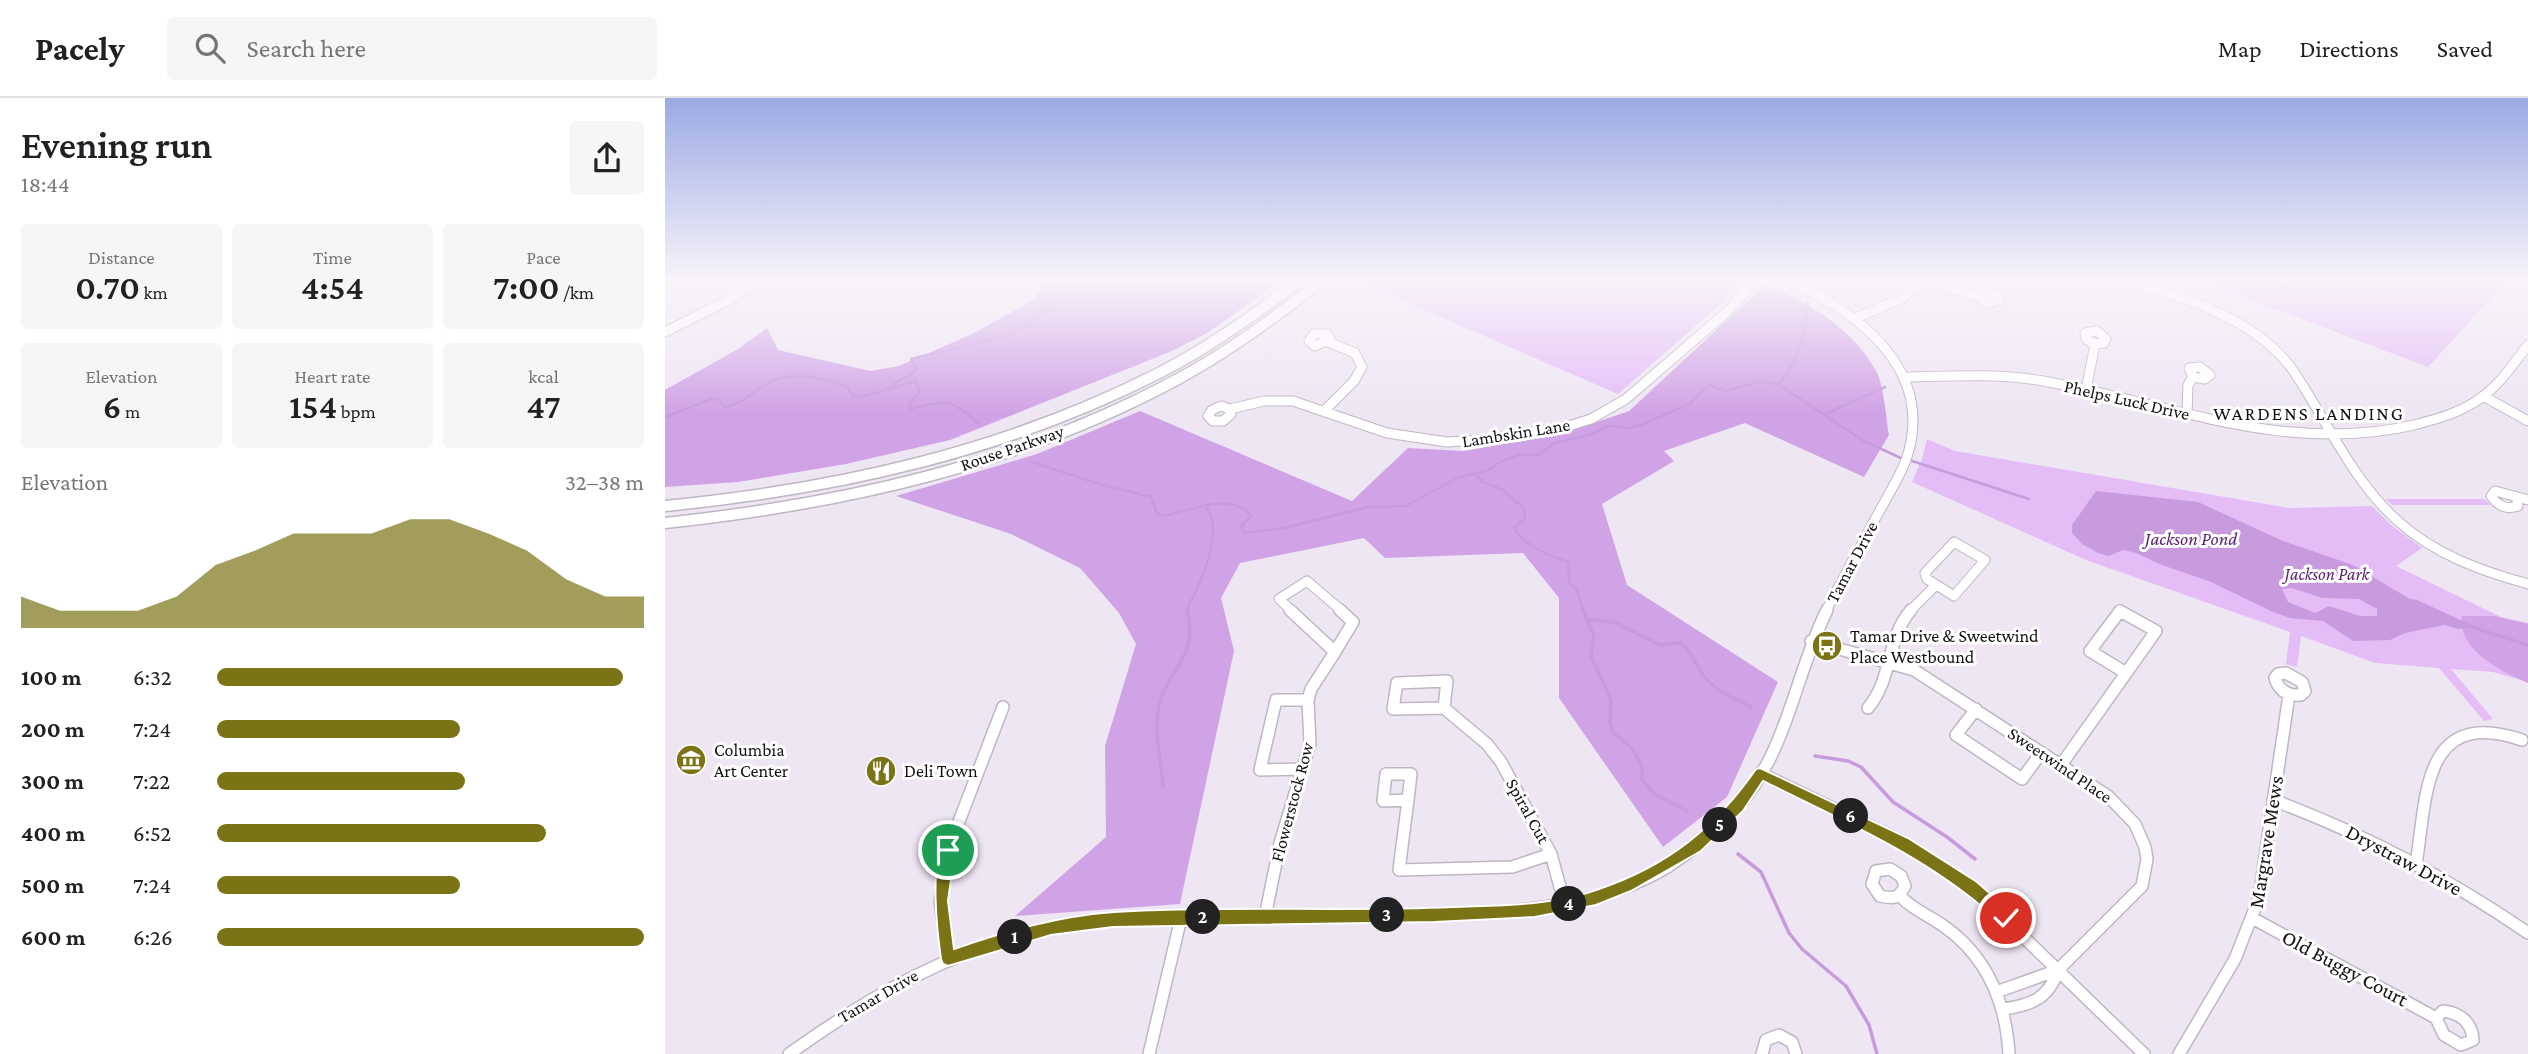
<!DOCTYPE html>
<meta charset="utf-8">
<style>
:root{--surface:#fff;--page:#f6f6f6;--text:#202124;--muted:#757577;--line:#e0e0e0;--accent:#7b7417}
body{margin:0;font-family:"Crimson Pro",serif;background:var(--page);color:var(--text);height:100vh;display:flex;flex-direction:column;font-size:26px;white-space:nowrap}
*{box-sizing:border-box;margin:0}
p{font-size:23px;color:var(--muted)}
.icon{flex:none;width:38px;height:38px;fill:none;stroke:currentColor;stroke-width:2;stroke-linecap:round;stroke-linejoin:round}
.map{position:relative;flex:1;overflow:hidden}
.side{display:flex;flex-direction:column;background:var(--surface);width:665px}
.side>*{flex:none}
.pin{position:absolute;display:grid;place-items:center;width:60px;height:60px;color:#fff;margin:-30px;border:4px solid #fff;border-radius:50%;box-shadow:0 2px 7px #0007}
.km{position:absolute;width:35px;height:35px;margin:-18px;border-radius:50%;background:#222;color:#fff;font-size:19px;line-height:35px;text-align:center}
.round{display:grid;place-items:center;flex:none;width:74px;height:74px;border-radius:7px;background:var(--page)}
.head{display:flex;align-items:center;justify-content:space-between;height:119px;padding:0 21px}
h1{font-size:38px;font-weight:600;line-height:52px}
.figures{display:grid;grid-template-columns:repeat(3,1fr);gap:10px;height:119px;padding:7px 21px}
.figures div{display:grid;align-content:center;border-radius:7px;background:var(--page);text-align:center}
.figures b{font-size:35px;font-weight:600}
.figures small{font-size:19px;font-weight:400}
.figures p{font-size:19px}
.chart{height:196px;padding:14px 21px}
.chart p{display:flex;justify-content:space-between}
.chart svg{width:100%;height:126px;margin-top:7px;fill:var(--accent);opacity:.7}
ul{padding:0 21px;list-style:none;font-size:23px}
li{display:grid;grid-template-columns:112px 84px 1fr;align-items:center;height:52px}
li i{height:18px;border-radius:9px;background:var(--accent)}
header{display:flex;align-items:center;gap:42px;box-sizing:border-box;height:98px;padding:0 35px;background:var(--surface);border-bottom:2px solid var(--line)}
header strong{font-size:33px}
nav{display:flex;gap:38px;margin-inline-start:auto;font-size:24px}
.search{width:490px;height:63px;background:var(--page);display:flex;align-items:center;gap:18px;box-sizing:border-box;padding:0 24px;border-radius:7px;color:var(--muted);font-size:26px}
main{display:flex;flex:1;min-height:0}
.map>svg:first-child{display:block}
.green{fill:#e4bdf7}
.forest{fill:#d0a3e6}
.water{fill:#c89bde;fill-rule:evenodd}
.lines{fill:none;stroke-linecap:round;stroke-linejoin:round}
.stream-far1{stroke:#c89bde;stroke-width:2.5}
.stream{stroke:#c89bde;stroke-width:3.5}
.minor-far1-casing{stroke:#bfb6c4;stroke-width:11}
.minor-casing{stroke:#bfb6c4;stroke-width:14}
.major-casing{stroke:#bfb6c4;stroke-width:13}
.minor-far1{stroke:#fff;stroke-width:9}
.minor{stroke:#fff;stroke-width:11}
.major{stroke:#fff;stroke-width:10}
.route{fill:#7b7417;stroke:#fff;stroke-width:2}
.labels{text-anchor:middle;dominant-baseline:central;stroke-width:6;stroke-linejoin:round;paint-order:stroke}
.street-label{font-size:18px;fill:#131015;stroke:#fff}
.park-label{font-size:18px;font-style:italic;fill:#5c2473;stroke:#fff}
.poi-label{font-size:18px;fill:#131015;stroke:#fff;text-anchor:start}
.neighbourhood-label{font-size:19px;letter-spacing:2px;fill:#131015;stroke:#fff}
.water-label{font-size:19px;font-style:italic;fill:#5a2371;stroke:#fff}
.near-street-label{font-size:21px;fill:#131015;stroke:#fff}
</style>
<header>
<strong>Pacely</strong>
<div class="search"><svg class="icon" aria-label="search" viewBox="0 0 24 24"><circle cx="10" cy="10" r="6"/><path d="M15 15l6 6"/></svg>Search here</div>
<nav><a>Map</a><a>Directions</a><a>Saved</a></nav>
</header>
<main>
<section class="side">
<div class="head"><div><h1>Evening run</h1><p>18:44</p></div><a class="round"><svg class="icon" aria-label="share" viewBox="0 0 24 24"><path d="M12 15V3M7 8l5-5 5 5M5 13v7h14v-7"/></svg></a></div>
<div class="figures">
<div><p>Distance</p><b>0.70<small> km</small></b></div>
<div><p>Time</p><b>4:54</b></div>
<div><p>Pace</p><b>7:00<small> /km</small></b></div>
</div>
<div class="figures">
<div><p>Elevation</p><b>6<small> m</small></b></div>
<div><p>Heart rate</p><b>154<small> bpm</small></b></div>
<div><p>kcal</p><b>47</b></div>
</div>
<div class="chart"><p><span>Elevation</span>32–38 m</p>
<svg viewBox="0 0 160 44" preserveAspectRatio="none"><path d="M0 44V33L10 38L20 38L30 38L40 33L50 22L60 17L70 11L80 11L90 11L100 6L110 6L120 11L130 17L140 27L150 33L160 33V44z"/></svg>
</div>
<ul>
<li><b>100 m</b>6:32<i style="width:95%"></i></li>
<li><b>200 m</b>7:24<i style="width:57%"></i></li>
<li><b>300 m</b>7:22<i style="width:58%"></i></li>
<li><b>400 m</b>6:52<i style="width:77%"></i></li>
<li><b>500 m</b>7:24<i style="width:57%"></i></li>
<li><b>600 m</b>6:26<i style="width:100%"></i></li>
</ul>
</section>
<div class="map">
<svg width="1863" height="956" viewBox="0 0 1863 956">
<rect width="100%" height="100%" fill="#efe6f4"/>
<path class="green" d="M 690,182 L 1077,182 L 1053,208 L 953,296 Z
M 1534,182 L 1843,182 L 1763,269 Z
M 1262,341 L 1290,353 L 1625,410 L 1707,408 L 1725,426 L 1757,450 L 1731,468 L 1836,519 L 1863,525 L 1863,584 L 1828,574 L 1786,571 L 1828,621 L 1819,623 L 1774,570 L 1710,565 L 1636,538 L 1632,569 L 1621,566 L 1625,534 L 1421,462 L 1247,384 L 1257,361 Z
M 1721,401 L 1819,401 L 1826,407 L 1727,407 Z"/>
<path class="forest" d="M 381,182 L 618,182 L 542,235 L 507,253 L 285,342 L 181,366 L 73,384 L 0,389 L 0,292 L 73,251 L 102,230 L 113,252 L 205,273 L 234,268 L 307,236 L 369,202 Z
M 1101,186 C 1145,206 1187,230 1211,273 C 1219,287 1221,320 1224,337 L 1199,379 L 1080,325 L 999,353 L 1009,363 L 937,406 L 962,487 L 1113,584 L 1062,699 L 998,749 L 894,600 L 894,500 L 858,455 L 720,460 L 699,440 L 575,465 L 556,500 L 569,553 L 515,806 L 350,818 L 441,739 L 440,648 L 471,546 L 454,515 L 415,470 L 346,436 L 231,398 L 372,356 L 475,313 L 687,403 L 743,350 L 798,353 L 897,336 L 964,313 Z
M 1797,518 L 1830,518 L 1863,526 L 1863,585 C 1836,573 1793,553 1797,518 Z"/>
<path class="water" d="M 1431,393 L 1533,404 L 1618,443 L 1688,467 L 1745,501 L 1752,502 L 1811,529 L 1793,531 L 1779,527 L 1740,535 L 1725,542 L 1688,543 L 1658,523 L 1625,520 L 1608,514 L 1546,484 L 1497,467 L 1471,455 L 1459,452 L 1443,458 L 1433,455 L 1417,446 L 1407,435 L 1407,427 ZM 1627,490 L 1657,500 L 1694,501 L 1712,511 L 1712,518 L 1695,518 L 1664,508 L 1650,515 L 1623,504 L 1617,491 Z"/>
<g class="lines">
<path class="stream-far1" d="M 1165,184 L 1169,182
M 1115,285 C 1135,261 1140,235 1143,205
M 225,289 C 233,281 244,280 252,271 L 246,261 L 343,237 L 381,214 L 414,182
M 1160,316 L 1220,289
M 0,319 L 46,301 L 53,301 L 60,309 C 76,306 85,297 98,288 C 125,270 155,279 183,289 L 187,297 L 195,299 L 251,283 L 255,294 L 245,305 L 245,311 C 282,302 285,300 314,326
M 1244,362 L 1364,401
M 367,364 L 437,387 L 486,399 L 492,415 L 497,418 C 522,414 568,392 586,418 L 576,428 L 580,435 L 619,430 L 703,409 L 741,408 L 792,380 L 822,373 L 835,364 L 854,357 L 873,357 L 889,345 L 925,337 L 944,328 L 964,330 L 976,327 L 1026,305 L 1043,287 L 1061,293 L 1093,284 L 1113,286 L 1199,343 L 1238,361
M 812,378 L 818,384 L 838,392 L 859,410 L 860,420 L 849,430 C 858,447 885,458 903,464 L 904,485 L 912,492 L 918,513
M 523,513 C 523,504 530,497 533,488 C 543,466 557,427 540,408"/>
<path class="stream" d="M 918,512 L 929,538 L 926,558 L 946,602 L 945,625 L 948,634 L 967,650 L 977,668 L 977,681 L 989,696 L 1022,713
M 923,521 L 951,525 L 995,547 L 1015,545 C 1028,554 1029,565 1038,577 C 1050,593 1069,600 1086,609
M 1807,529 L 1863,547
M 1150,658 L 1183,663 L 1196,669 L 1228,704 L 1282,739 L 1310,761
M 498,688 C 496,666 489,633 493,612 C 500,571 535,563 522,512
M 1073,756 L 1096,774 L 1124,835 L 1137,851 L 1181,888 L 1204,927 L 1212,956"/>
<g class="minor-far1-casing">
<path id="minor-far1" d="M 1121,182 C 1193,213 1272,272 1241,362 C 1234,380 1223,397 1214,414 C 1196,447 1178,480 1161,513
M 1258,182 L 1313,198
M 1442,182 L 1448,187 L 1459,187 L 1461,184 C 1518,197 1587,220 1625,268 C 1660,318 1686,382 1733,423 C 1769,456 1816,473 1863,486
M 1316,194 L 1331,196 L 1334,202 L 1323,205 L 1313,198 Z
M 1191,220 L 1237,200 L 1258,182
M 1432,233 L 1441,241 L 1439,245 L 1430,246 L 1422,242 L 1420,235 Z
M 0,234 L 68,200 L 89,182
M 649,236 L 662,236 L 665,241 L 650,248 L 644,243 Z
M 1535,269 L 1545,277 L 1540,281 L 1528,279 L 1524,270 Z
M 1240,279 C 1286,278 1333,275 1378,283 C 1504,305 1619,357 1749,327 C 1772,321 1798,314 1817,299 C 1836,285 1849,265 1863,247
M 1421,292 L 1430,246
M 1818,298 L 1863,323
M 556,308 L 565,311 L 566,316 L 558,323 L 548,323 L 543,318 L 547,312 Z
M 565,311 L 599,303 L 628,303 L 722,335 L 782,344 L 815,342 L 900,329 L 926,321 L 961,301 L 1064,212 L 1090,182
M 659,313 L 689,283 L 697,269 L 690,255 L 663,244
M 1522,316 L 1523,287 L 1528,279
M 1852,402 L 1853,408 C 1841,412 1833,408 1826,398 L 1830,393 L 1863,402
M 1289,444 L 1320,462 L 1289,498 L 1262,481 L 1260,475 Z
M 627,513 L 614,501 L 642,483 L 677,513
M 1245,513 L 1271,487"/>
</g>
<g class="minor-casing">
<path id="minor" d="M 625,512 L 670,554
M 1146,543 L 1249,572 L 1443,698 L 1470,726 L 1480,749 L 1482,761 L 1477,788 L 1393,872
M 670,554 L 688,524 L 675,512
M 1621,575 L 1637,584 L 1640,593 L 1636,597 C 1623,598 1614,593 1610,580 L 1613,576 Z
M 782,583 L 779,610 L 728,611 L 732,585 Z
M 779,610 L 822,646 L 836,664 L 886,756 L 900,807
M 1203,610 C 1228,580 1221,541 1246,512
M 1311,611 L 1291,637 L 1357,681 L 1376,655
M 1396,667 L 1491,533 L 1455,513 L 1425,553 L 1461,575
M 638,671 L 595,672 L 611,602 L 643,602
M 1095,675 L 1238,744 L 1307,789 L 1479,956
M 721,676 L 746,676 L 743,702 L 718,703 Z
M 743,702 L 734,772 L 847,769 L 886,756
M 1608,702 C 1699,736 1783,780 1863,835
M 1751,767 C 1762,698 1757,608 1857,642
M 1225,771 L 1236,778 L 1240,788 C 1233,801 1229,801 1215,798 L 1207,786 L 1211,773 Z
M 1235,798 C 1248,812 1265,818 1280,829 C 1322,859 1341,905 1344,956
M 600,819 L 615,745 L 645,646 L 643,602 L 646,591 L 670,554
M 1589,821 L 1771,920
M 283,861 L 275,803 L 283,752 L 338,609
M 1334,893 L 1393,872
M 1339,911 C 1367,907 1384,900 1393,872
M 1778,913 C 1795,915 1807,924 1808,942 L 1796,947 L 1779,937 L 1771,920 Z
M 124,956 C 205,898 290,849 389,829 C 447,817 508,819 567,819 C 631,819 695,818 759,817 C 840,815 932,812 1004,768 C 1030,751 1053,730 1074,707 C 1123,652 1130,576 1162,512
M 484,956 L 516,820
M 1097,956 L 1101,942 L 1114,937 L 1127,944 L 1131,956
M 1514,956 L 1570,861 L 1594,800 L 1624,597"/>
</g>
<g class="major-casing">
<path id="major" d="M 0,408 C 172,391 339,354 494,275 C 545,249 590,216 636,182
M 0,425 C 178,406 354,367 513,281 C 565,253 611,218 658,182"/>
</g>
<use href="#minor-far1" class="minor-far1"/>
<use href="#minor" class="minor"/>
<use href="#major" class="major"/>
</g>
<linearGradient id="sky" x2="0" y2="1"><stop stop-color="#9baae4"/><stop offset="0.58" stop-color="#f8f4fa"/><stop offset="1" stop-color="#f8f4fa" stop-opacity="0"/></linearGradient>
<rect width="1863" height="315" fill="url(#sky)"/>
<path class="route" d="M 1095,670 L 1243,740 L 1312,784 L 1346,814 L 1349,820 L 1346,825 L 1336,825 C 1265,760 1183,725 1098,683 L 1078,713 L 1036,753 L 966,793 L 931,807 L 870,819 L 770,824 L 448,829 L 386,837 L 283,868 L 278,866 L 276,861 C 273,840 262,755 283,746 L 290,752 L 283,803 L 289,851 C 341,833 393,818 449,814 C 561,807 675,814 788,809 C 836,807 888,808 934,791 C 1002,768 1050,730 1091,671 Z"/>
<defs>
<g id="bus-disc" transform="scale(1.575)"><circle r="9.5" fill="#7b7417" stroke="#fff"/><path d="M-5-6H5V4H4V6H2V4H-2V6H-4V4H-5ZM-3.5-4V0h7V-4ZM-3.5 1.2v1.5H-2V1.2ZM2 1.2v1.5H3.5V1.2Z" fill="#fff"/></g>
<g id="museum-disc" transform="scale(1.575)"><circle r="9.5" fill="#7b7417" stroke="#fff"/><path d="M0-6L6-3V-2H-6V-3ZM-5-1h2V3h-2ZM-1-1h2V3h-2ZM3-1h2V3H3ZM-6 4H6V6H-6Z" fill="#fff"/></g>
<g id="restaurant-disc" transform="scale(1.575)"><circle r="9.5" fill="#7b7417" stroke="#fff"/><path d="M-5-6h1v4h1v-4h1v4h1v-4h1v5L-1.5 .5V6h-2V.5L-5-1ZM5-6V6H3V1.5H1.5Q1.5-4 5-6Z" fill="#fff"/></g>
</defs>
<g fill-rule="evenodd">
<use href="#bus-disc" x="1162" y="548"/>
<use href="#museum-disc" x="26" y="662"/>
<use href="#restaurant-disc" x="216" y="673"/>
</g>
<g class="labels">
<g class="street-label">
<text transform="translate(1462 302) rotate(13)">Phelps Luck Drive</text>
<text transform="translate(851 335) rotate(-9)">Lambskin Lane</text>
<text transform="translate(347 350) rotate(-19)">Rouse Parkway</text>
<text transform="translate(1187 464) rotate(-62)">Tamar Drive</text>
<text transform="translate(1395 667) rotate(34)">Sweetwind Place</text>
<text transform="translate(627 704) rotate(-75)">Flowerstock Row</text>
<text transform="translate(863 713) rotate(61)">Spiral Cut</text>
<text transform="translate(213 898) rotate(-30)">Tamar Drive</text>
</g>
<g class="park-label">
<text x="1662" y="476">Jackson Park</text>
</g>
<g class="poi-label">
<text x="1185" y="538">Tamar Drive &amp; Sweetwind<tspan x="1185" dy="21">Place Westbound</tspan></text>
<text x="49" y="652">Columbia<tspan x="49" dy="21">Art Center</tspan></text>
<text x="239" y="673">Deli Town</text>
</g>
<g class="neighbourhood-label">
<text x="1644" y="315">WARDENS LANDING</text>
</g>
<g class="water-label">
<text x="1526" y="440">Jackson Pond</text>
</g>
<g class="near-street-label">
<text transform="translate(1601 744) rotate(-81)">Margrave Mews</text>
<text transform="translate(1739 762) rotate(28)">Drystraw Drive</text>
<text transform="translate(1680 870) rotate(28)">Old Buggy Court</text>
</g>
</g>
</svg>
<div class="pin" style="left:283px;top:752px;background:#1e9e55"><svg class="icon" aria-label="arrive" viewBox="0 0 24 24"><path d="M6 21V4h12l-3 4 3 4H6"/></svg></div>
<div class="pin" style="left:1341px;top:820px;background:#d93025"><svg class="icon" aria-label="check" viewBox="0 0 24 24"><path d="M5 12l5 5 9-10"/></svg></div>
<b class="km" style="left:350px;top:839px">1</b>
<b class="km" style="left:538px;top:819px">2</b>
<b class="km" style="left:722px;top:817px">3</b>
<b class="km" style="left:904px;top:806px">4</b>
<b class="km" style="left:1055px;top:727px">5</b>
<b class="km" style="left:1186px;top:718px">6</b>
</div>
</main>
